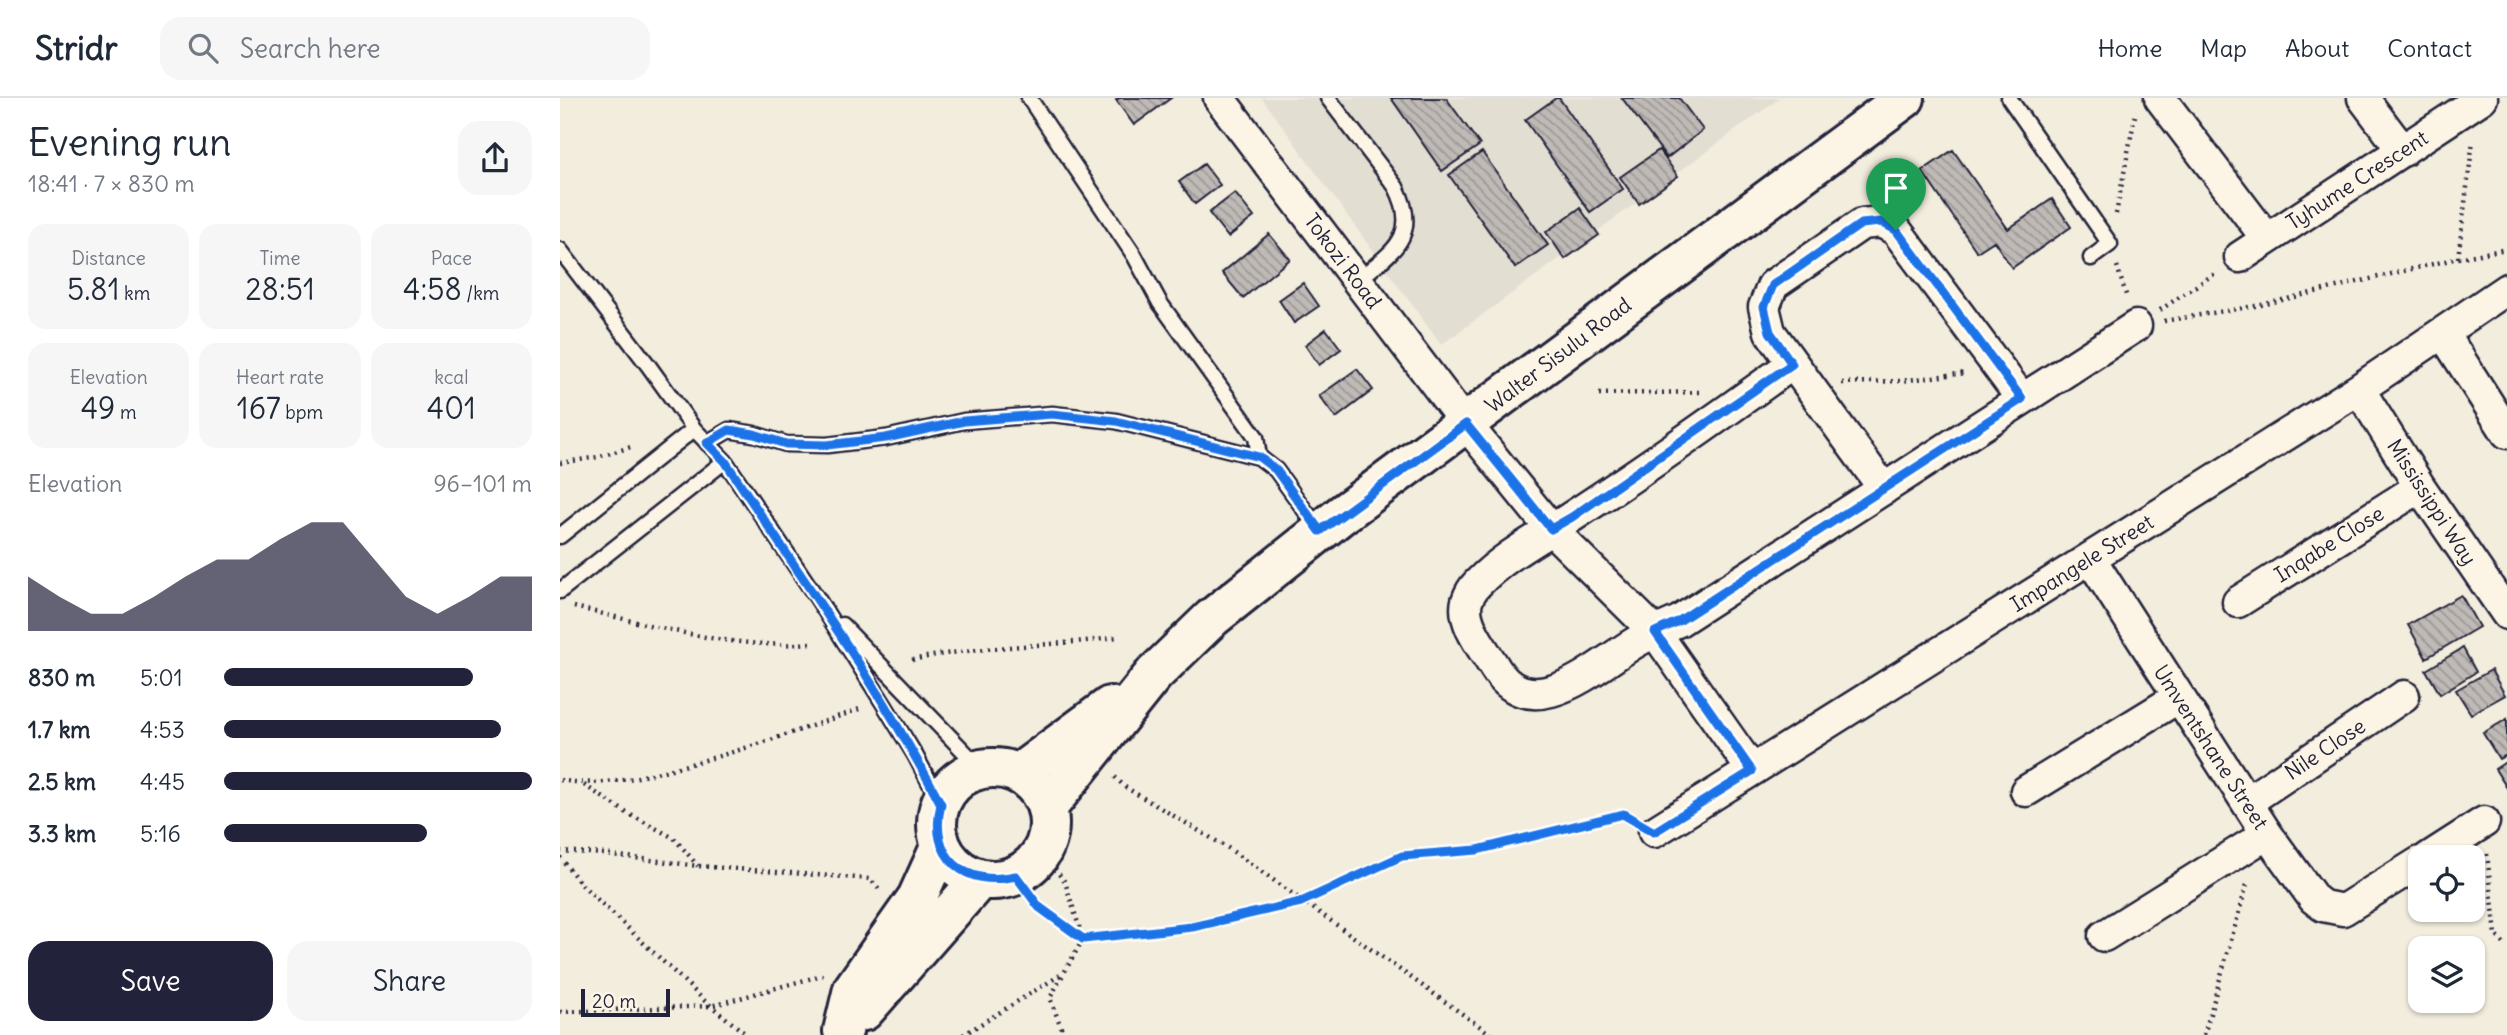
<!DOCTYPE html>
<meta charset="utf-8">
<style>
:root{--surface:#fff;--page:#f6f6f7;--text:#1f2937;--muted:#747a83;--line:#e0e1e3;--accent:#22223b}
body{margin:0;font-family:Delius,sans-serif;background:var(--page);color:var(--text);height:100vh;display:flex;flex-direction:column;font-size:26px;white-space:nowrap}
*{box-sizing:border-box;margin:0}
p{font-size:23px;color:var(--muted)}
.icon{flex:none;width:38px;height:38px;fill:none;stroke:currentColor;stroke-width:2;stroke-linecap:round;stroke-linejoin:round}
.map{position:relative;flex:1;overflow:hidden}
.details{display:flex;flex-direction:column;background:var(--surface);width:560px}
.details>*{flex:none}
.fabs{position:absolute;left:1848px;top:747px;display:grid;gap:14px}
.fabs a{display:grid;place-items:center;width:77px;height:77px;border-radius:14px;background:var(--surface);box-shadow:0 2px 5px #0004;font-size:35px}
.scale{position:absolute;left:21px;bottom:18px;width:89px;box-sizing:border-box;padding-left:7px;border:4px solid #22223b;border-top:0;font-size:19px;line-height:24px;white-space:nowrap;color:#22223b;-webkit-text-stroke:5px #fcf5e5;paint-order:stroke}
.pin{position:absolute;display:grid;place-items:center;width:60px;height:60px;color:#fff;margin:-72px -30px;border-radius:50% 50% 50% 0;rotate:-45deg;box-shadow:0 0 7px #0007}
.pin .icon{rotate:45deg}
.round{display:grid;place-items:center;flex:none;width:74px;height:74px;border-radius:21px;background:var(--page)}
.summary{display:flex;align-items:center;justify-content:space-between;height:119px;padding:0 28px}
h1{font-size:38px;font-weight:600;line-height:52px}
.metrics{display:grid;grid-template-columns:repeat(3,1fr);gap:10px;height:119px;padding:7px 28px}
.metrics div{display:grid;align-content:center;border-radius:18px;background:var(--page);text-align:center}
.metrics b{font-size:30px;font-weight:600}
.metrics small{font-size:19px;font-weight:400}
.metrics p{font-size:19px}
.chart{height:196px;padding:14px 28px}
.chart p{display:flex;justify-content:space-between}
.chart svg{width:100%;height:126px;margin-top:7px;fill:var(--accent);opacity:.7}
.button{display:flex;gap:14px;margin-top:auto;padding:14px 28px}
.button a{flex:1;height:80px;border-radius:21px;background:var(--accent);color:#fff;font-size:28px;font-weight:600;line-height:80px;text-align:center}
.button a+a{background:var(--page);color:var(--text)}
ul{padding:0 28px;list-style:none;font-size:23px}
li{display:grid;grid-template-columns:112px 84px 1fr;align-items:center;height:52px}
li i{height:18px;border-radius:9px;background:var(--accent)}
header{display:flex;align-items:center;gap:42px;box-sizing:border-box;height:98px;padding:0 35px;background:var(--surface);border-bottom:2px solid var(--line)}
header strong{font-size:33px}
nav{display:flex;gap:38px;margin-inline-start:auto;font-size:24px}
.search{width:490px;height:63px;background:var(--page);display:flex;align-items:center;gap:18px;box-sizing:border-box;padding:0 24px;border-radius:21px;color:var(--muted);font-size:26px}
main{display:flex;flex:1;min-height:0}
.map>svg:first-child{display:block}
.built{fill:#e3ded2}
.building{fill:url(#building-back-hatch);stroke:#22223b;stroke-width:2}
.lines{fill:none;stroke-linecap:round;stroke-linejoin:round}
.lane-casing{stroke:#22223b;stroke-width:19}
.street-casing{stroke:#22223b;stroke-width:35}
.secondary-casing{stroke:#22223b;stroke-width:44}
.path{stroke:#22223b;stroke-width:4.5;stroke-dasharray:2 5;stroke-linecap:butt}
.lane{stroke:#fcf5e5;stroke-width:14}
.street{stroke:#fcf5e5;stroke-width:30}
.secondary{stroke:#fcf5e5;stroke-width:38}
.route-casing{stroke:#fff;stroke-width:14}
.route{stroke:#1a73e8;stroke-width:9}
.labels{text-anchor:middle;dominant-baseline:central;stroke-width:5;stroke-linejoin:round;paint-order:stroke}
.street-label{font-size:21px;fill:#22223b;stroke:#fcf5e5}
</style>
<header>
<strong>Stridr</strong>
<div class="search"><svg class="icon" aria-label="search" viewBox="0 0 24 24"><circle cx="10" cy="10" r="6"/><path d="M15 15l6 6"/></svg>Search here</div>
<nav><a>Home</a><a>Map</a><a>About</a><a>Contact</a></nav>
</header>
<main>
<section class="details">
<div class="summary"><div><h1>Evening run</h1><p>18:41 · 7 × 830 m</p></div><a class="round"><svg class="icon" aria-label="share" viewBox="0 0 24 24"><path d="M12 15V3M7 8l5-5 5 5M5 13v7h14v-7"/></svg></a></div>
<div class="metrics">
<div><p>Distance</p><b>5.81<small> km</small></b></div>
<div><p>Time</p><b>28:51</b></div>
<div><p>Pace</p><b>4:58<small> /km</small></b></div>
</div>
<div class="metrics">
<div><p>Elevation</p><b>49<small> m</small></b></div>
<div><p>Heart rate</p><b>167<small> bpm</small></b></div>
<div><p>kcal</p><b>401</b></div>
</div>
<div class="chart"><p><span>Elevation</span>96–101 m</p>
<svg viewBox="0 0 160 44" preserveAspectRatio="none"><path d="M0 44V25L10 32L20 38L30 38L40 32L50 25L60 19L70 19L80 12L90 6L100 6L110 19L120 32L130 38L140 32L150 25L160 25V44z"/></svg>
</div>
<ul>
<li><b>830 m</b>5:01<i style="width:81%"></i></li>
<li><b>1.7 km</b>4:53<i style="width:90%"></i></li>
<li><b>2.5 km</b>4:45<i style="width:100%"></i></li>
<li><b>3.3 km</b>5:16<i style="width:66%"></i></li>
</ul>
<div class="button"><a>Save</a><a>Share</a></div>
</section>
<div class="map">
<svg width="1947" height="937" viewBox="0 0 1947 937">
<defs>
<pattern id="building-back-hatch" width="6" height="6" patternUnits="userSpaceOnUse" patternTransform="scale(1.75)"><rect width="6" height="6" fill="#bfbab6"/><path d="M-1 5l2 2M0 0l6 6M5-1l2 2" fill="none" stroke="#9b9795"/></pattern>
</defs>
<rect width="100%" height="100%" fill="#f3edde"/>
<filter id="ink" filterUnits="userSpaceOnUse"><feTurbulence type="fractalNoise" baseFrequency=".0143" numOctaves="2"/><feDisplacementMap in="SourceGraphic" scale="14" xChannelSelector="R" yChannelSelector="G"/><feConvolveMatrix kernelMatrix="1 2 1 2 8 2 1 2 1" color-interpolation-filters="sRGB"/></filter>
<g filter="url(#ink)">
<path class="built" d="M 702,0 L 1220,0 L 881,247 Z"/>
<path class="building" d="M 559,0 L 611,0 L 574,27 L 556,2 Z
M 831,0 L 886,0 L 920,47 L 882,73 Z
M 996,0 L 999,0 L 1063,91 L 1030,114 L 965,22 Z
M 1062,0 L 1119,0 L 1143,32 L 1107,60 Z
M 1099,52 L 1118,78 L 1079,106 L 1060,79 Z
M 1393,52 L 1448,131 L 1492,101 L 1511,129 L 1452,170 L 1434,143 L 1417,154 L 1362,73 Z
M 922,54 L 988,147 L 955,170 L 889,77 Z
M 644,66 L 660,87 L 635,106 L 619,84 Z
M 675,95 L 694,119 L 668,139 L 649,115 Z
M 1020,110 L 1039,137 L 1005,161 L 986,134 Z
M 709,136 L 730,161 L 683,200 L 662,175 Z
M 743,185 L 759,208 L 734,225 L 719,202 Z
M 766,231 L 781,251 L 759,267 L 745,247 Z
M 797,271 L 813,292 L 776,320 L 759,298 Z
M 1901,497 L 1919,529 L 1866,560 L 1848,527 Z
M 1903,550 L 1916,574 L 1880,596 L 1866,572 Z
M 1931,572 L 1945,597 L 1911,616 L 1896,592 Z
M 1947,621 L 1947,657 L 1939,661 L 1923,635 Z
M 1947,663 L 1947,690 L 1935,671 Z"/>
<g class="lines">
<g class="lane-casing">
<path id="lane" d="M 469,0 L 574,157 L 600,205 L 696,339 L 699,359
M 768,0 L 836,89 C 861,138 833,153 798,182
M 1449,0 L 1550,146 L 1531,160
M 0,152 L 88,267 L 134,331 L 165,363 L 259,503 L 325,608 L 355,657 L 381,706
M 147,345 L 169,332 L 194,336 L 226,346 L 267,347 L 326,340 L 404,323 L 492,316 L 556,323 L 699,359 L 716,372 L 759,432
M 0,438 L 134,331
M 0,493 L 165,363
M 282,527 L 421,671"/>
</g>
<g class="street-casing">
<path id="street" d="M 659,0 L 906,326 L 991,431 L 1095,534 L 1192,672
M 1600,0 L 1707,141
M 1803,0 L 1843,53
M 1680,159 L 1922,0
M 1883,235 L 1947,335
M 1232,266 C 1160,318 1087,370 1013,418 C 981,439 945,457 918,485 C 913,490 909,497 907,503 C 901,525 925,553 935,570 C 972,630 1037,567 1076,544 C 1090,536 1105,529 1119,523 L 1576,228
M 1799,291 L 1860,389 L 1947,516
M 1324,391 L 1210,234 L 1204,209 L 1213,187 L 1302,126 L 1321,124 L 1336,132 L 1462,301
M 1530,460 L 1707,736 L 1754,801 L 1763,808 L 1783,812 L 1860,764
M 1678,504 L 1860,389
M 1466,693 L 1619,599
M 1687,704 L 1844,598
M 1094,734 L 1799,291 L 1947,191
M 1868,760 L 1924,724
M 1544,838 L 1707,736"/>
</g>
<g class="secondary-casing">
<path id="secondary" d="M377 726a56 56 0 1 1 112 0a56 56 0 1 1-112 0Z
M 458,676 L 550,608
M 487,710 L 594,576 L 652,520 L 780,418 L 1345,0
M 304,913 L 420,781
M 283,933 L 293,891 L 357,800 L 381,747"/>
</g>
<path class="path" d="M 1556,116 L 1575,18
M 1898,160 L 1913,42
M 1557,168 L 1567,200
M 1600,212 L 1657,174
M 1604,223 L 1701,207 L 1898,160 L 1947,151
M 1282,285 L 1340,283 L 1406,275
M 1039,296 L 1140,294
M 0,365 L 38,359 L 74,348
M 14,509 C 89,526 173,553 250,545
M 352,562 C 420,547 489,549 558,539
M 555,679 L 565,689 L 668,750 L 932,937
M 0,682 C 44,690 85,678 127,667 C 187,651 244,631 302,610
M 24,687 L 67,715 L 114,740 L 138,768
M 0,753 L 44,756 L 138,768 L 310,781 L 322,794
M 482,754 L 505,784 L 523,841
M 1927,756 L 1936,837 L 1947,849
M 0,759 L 20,785 L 145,903 L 187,937
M 456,778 L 479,809 L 523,841 L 632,829 L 742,804 L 841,758 L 917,752 L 1063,717 L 1069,720
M 0,914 L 151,908 L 263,877
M 403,937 L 502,876
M 504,937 L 490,900 L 523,841
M 1644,937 L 1687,786 L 1685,784"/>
<use href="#lane" class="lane"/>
<use href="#street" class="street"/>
<use href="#secondary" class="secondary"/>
</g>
</g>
<g class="lines" filter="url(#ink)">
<g class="route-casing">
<path id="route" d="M 1321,124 L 1336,132 L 1462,301 L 1119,523 L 1095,534 L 1192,673 L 1094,734 L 1063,716 L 917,752 L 842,758 L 741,804 L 632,829 L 523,841 L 479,809 L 456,778 C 405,790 368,759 381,706 C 318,586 239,476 165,363 L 147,345 L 169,332 L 194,336 L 226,346 L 267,347 L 326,340 L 404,323 L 492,316 L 556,323 L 699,359 L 716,372 L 760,433 L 906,326 L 991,431 L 1012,419 L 1232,266 L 1210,234 L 1204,209 L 1213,187 L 1301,126 Z"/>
</g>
<use href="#route" class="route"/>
</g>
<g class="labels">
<g class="street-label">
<text transform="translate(1797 82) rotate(-33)">Tyhume Crescent</text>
<text transform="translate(783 163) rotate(53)">Tokozi Road</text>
<text transform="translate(998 257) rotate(-37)">Walter Sisulu Road</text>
<text transform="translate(1872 404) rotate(57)">Mississippi Way</text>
<text transform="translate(1769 446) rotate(-32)">Inqabe Close</text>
<text transform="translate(1522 465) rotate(-32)">Impangele Street</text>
<text transform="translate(1651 649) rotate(57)">Umventshane Street</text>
<text transform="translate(1765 651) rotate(-34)">Nile Close</text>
</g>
</g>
</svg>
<div class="fabs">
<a><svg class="icon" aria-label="locate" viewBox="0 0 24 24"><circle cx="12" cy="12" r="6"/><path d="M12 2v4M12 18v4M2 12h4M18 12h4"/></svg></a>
<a><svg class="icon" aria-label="layers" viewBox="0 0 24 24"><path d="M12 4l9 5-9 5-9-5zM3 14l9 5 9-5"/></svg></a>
</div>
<div class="scale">20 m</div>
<div class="pin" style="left:1336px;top:132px;background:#1e9e55"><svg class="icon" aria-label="arrive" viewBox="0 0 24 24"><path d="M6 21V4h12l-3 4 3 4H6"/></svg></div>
</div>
</main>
